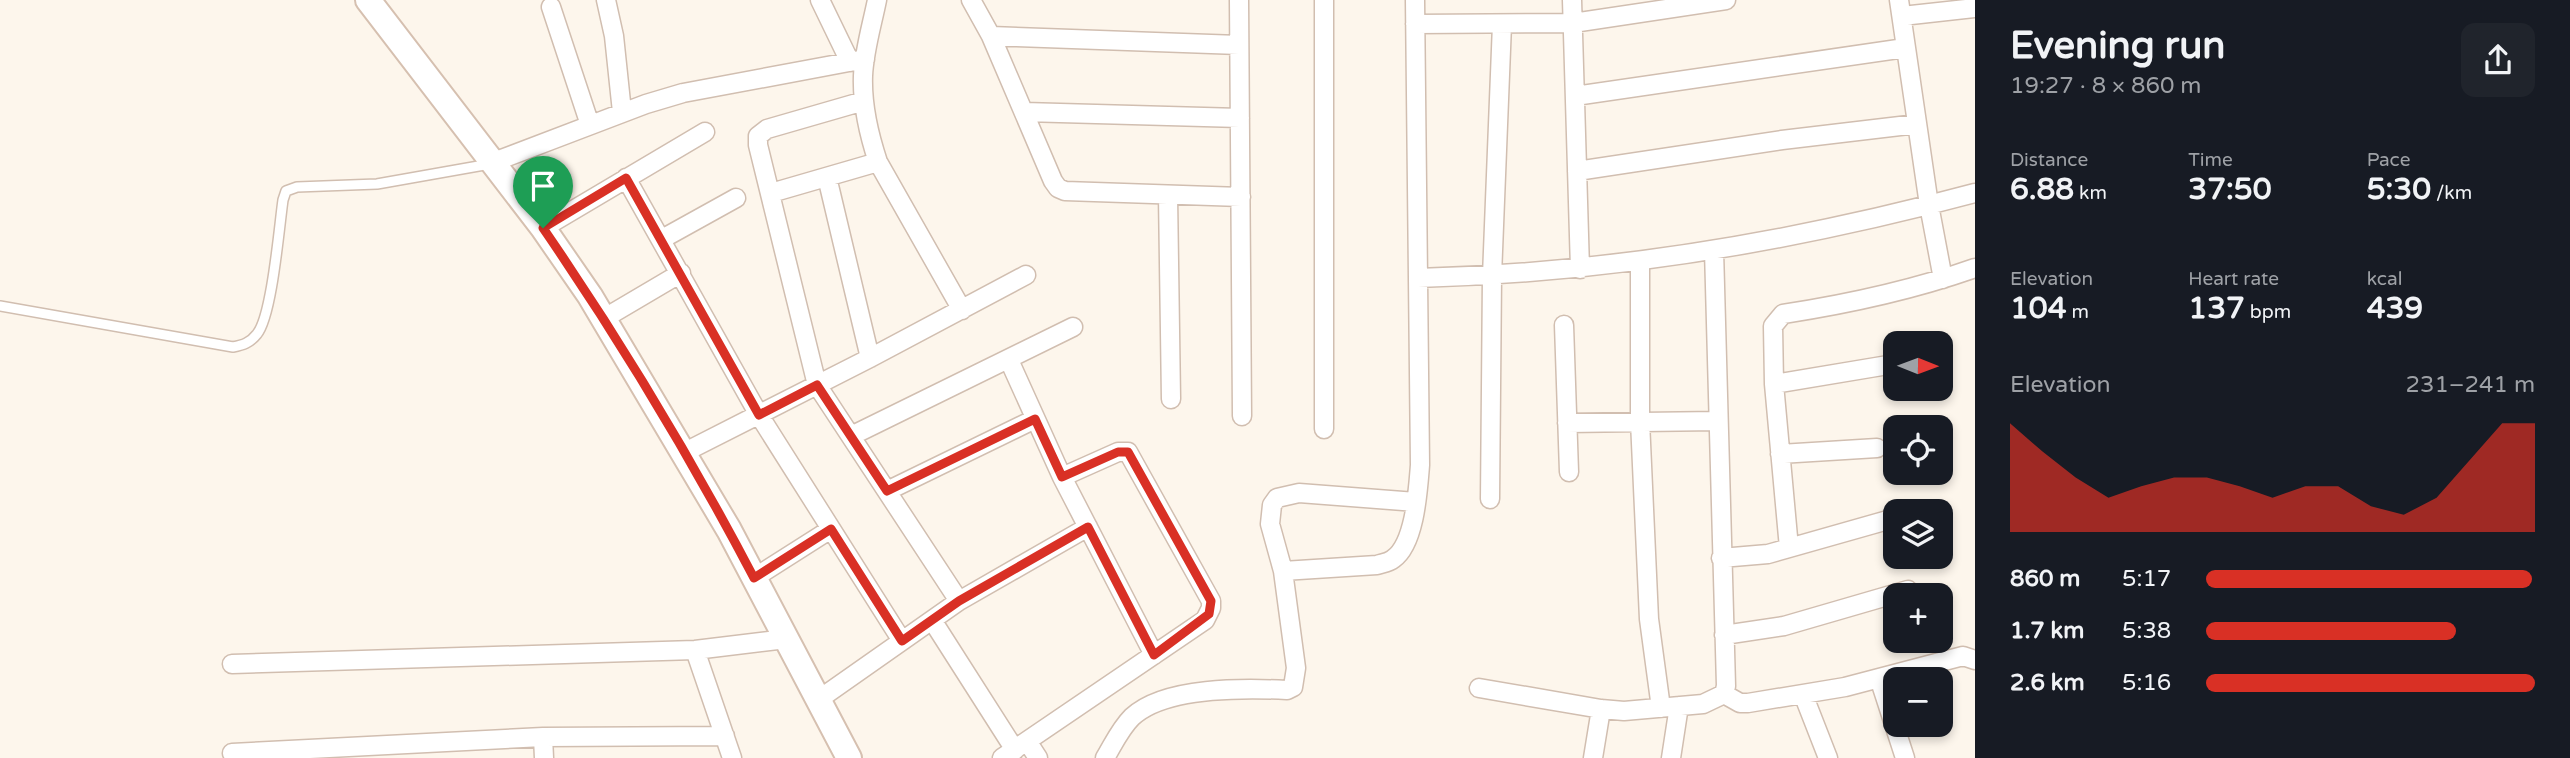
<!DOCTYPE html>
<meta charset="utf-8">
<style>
:root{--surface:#171b24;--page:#20242c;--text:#f1f3f6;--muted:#9ea1a6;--accent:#d93025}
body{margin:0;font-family:"Varela Round",sans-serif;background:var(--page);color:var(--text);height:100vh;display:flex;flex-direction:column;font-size:26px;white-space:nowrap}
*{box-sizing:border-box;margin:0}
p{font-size:23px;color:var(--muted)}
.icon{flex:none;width:38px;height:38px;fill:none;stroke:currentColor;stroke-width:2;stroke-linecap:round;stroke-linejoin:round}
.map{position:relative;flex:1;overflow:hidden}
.details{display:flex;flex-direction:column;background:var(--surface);width:595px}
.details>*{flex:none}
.needle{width:46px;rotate:91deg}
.tools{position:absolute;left:1883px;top:331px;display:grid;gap:14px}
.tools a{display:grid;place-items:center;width:70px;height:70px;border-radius:14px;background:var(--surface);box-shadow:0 4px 10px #0003;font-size:35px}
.pin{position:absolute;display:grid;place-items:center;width:60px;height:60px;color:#fff;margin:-72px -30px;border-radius:50% 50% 50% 0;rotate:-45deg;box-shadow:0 0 7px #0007}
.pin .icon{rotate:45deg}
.round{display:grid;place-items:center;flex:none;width:74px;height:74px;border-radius:14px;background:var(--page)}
.head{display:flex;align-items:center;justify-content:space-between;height:119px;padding:0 35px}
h1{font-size:38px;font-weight:700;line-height:52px}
.stats{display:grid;grid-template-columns:repeat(3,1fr);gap:10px;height:119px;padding:7px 35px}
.stats div{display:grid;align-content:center}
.stats b{font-size:30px;font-weight:700}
.stats small{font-size:19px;font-weight:400}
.stats p{font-size:19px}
.chart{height:196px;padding:14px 35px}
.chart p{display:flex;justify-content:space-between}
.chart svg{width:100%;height:126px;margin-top:7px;fill:var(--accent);opacity:.7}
ul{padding:0 35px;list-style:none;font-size:23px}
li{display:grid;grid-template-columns:112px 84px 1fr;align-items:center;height:52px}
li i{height:18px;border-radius:9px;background:var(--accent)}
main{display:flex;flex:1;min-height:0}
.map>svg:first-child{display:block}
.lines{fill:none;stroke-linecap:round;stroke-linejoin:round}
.service-casing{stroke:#d1beb0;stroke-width:12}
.minor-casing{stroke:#d1beb0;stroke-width:21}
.secondary-casing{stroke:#d6c0b0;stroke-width:28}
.service{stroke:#fff;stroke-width:9}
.minor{stroke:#fff;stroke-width:18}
.secondary{stroke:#fff;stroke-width:24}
.route-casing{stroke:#fff;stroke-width:14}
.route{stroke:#d93025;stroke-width:9}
</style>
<main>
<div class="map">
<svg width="1975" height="758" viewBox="0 0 1975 758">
<rect width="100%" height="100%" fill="#fdf6ec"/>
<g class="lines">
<g class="service-casing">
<path id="service" d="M 0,306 L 233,347 C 243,345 250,343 257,334 C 272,316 279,228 283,200 L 286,191 L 297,187 L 377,184 L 490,164"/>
</g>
<g class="minor-casing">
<path id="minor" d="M 606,0 L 614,36 L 622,112
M 820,0 L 850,62
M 877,0 C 872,25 864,51 863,76 C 862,105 869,135 878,162 L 962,310
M 971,0 L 991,36 L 1053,181 L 1058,188 L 1065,191 L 1241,197
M 1239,0 L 1242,416
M 1324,0 L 1324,429
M 1572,0 L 1580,269
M 1899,0 L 1929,205 L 1943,279
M 551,7 L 590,125
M 1902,16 L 1975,8
M 1415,24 L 1573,23 L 1726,0
M 991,36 L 1239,45
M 1575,96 L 1905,48
M 864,101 L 767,129 L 758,136 L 758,145 L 817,385 L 959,601
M 1024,112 L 1240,118
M 491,163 L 646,104 L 683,93 L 865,59
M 1577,171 L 1782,140 L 1917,124
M 827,177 L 870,358
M 626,178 L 759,415 L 902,641
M 771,193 L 878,162
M 1168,195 L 1171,399
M 543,228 L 705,132
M 662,239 L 736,198
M 1640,262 L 1640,421 L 1649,619 L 1661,708
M 1418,278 C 1607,273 1793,242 1975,193
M 603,319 L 681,273
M 1564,325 L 1569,472
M 1009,360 L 1062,477 L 1154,655
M 1774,384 L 1894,364
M 1567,423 L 1717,421
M 851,436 L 1073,327
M 683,453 L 870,358 L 1026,275
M 1780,454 L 1877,448
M 887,491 L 1035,419
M 1490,499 L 1492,276 L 1502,24
M 1789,548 L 1774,384 L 1773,326 L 1783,314 C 1848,304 1913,290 1975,268
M 1721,558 L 1768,554 L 1895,518
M 1283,571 L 1377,565 C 1383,563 1388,563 1393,559 C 1415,544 1418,490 1420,465 L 1415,0
M 754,578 L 831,529
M 932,620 L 1015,750
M 1724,635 L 1784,626 L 1908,590
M 695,650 L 732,758
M 232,664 L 695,650 L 786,639
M 1879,678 L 1905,758
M 1479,688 L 1601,709 L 1624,711 L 1703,704 L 1724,694 L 1726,686 L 1714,250
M 1724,694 L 1740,703 L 1748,703 L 1845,687 L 1963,656 L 1975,660
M 1803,694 L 1828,758
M 818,700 L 959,601 L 1088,527
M 543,737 L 544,758
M 1027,741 L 1038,758
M 232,753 L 543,737 L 725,736
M 1002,758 L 1205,620 L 1211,608 L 1211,601 L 1128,452 L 1118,452 L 1062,477
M 1105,758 C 1114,743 1120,729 1132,717 C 1165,686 1245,688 1287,690 L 1293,687 L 1296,668 L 1283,571 L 1270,524 L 1272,505 L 1277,498 L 1299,493 L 1416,502
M 1593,758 L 1601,709
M 1671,758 L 1679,706"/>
</g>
<g class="secondary-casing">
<path id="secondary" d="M 368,0 L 543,228 L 590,296 L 729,530 L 849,758"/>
</g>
<use href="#service" class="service"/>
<use href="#minor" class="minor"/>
<use href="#secondary" class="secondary"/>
</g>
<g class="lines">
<g class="route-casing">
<path id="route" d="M 626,178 L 759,415 L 817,385 L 887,491 L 1035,419 L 1062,477 L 1118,452 L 1128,452 L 1211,601 L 1209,614 L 1154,655 L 1088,527 L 959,601 L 902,641 L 831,529 L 754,578 C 691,458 620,340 543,228 Z"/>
</g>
<use href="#route" class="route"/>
</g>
</svg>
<div class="tools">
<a><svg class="needle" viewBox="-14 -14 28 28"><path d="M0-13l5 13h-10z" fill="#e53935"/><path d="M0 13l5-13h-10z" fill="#9ea1a6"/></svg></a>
<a><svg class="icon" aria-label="locate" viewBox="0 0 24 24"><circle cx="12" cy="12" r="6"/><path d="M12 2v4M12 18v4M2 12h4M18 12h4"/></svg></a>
<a><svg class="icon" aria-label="layers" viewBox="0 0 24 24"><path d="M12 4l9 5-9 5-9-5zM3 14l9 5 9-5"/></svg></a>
<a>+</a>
<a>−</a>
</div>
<div class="pin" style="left:543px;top:228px;background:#1e9e55"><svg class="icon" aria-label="arrive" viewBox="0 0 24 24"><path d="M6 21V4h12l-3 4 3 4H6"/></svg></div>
</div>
<section class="details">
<div class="head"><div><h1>Evening run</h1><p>19:27 · 8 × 860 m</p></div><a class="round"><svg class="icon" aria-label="share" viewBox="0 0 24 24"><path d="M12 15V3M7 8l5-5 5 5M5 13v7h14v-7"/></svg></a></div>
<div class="stats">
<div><p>Distance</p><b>6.88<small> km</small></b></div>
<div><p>Time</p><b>37:50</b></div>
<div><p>Pace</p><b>5:30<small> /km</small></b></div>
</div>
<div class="stats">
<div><p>Elevation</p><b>104<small> m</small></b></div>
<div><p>Heart rate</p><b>137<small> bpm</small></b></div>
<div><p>kcal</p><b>439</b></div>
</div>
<div class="chart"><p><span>Elevation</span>231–241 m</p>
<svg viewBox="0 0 160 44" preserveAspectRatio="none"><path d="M0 44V6L10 16L20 25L30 32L40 28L50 25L60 25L70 28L80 32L90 28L100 28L110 35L120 38L130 32L140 19L150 6L160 6V44z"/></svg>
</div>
<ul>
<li><b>860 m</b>5:17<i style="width:99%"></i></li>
<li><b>1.7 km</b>5:38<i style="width:76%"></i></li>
<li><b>2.6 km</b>5:16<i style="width:100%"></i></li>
</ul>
</section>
</main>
